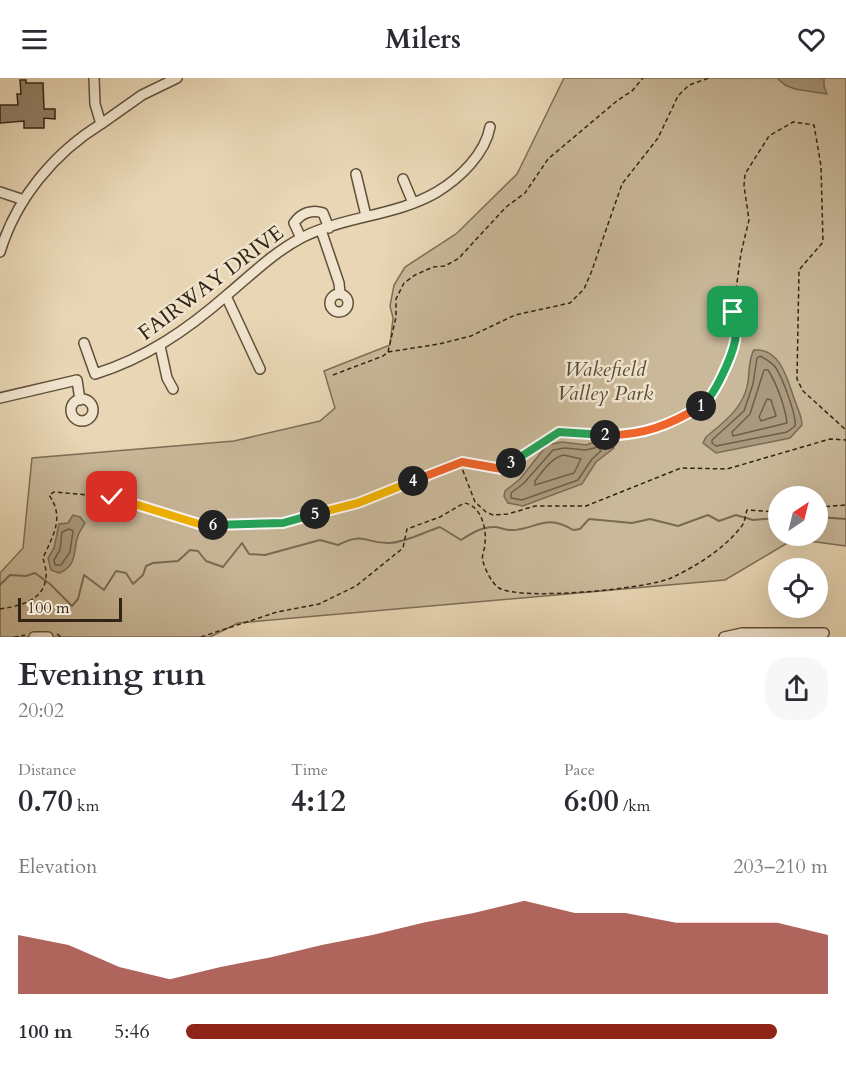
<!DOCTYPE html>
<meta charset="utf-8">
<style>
:root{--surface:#fff;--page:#f7f7f7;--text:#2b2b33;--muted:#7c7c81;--accent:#8f2418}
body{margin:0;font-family:Cardo,serif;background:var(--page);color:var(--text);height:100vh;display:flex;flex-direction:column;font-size:22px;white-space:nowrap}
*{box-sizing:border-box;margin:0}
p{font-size:20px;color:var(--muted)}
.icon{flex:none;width:33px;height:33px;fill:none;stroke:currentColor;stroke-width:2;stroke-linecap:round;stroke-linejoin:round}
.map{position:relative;height:559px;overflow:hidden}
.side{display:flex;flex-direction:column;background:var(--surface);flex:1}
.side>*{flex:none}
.needle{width:39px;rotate:35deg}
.tools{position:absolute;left:768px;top:408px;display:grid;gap:12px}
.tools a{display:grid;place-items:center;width:60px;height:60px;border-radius:50%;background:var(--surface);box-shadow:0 6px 24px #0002;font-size:30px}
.scale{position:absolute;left:18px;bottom:15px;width:104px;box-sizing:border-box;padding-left:6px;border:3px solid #322413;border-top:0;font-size:16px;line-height:21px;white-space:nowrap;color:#322413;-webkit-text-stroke:4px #f0e4ce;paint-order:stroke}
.pin{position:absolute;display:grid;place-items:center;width:51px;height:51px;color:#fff;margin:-26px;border-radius:12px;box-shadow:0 3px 9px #0006}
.km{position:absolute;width:30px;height:30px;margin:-15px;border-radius:50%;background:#222;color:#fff;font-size:16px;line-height:30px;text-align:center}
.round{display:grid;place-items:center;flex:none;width:63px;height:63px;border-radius:24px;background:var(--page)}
.head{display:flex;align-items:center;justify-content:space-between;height:102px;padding:0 18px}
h1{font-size:33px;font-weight:600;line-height:45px}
.figures{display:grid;grid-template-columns:repeat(3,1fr);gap:9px;height:102px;padding:6px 18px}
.figures div{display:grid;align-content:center}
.figures b{font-size:30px;font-weight:600}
.figures small{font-size:16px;font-weight:400}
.figures p{font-size:16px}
.chart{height:168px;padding:12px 18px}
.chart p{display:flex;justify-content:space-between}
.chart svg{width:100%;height:108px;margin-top:6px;fill:var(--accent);opacity:.7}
ul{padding:0 18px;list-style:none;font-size:20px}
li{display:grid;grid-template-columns:96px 72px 1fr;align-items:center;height:45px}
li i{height:15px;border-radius:8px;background:var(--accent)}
header{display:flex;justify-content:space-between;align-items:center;height:78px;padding:0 18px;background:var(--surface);font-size:27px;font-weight:600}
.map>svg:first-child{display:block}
.green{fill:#c9b899;stroke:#7e6e56;stroke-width:1.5;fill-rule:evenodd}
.water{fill:#aa997d;stroke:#7a6a53;stroke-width:1.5}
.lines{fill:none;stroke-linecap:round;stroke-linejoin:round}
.shore{stroke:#6e5e48;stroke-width:1.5}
.stream{stroke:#7a6a53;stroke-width:2}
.building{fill:#918167;stroke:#322413;stroke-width:1.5}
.minor-casing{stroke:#60503b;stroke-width:12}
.path{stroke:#322413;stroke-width:1.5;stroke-dasharray:4.5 3;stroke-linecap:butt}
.minor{stroke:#f0e4ce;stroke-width:9}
.split-1-casing{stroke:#fff;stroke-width:12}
.split-2-casing{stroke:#fff;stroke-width:12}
.split-3-casing{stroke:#fff;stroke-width:12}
.split-4-casing{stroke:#fff;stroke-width:12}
.split-5-casing{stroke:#fff;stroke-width:12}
.split-6-casing{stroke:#fff;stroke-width:12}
.split-7-casing{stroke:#fff;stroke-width:12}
.split-1{stroke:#22a559;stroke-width:8}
.split-2{stroke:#f0652b;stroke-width:8}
.split-3{stroke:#22a559;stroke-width:8}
.split-4{stroke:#f0652b;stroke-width:8}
.split-5{stroke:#f5b400;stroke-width:8}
.split-6{stroke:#22a559;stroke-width:8}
.split-7{stroke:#f5b400;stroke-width:8}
.labels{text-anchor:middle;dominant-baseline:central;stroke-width:5;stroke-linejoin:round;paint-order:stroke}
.street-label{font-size:21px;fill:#322413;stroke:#f0e4ce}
.park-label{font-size:21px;font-style:italic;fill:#584934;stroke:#f0e4ce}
</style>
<header><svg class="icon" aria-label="menu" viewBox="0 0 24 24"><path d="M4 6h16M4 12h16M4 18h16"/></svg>Milers<svg class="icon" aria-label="heart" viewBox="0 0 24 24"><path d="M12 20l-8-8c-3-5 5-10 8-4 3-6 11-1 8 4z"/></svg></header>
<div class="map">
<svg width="846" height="559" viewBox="0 0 846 559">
<rect width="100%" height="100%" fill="#e8d6b4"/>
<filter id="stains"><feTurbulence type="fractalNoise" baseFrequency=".00333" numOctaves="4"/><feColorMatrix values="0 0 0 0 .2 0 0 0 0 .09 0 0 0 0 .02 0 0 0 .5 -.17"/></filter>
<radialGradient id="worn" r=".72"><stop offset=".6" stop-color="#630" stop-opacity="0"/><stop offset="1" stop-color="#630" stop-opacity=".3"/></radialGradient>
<path class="green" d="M 564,0 L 846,0 L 846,468 L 794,461 L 725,502 L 238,545 L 210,559 L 0,559 L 0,495 L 23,470 L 32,380 L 234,363 L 320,343 L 335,330 L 324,293 L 390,267 L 393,240 L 390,228 L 394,207 L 405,189 L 456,156 L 517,96 ZM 778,418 L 818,418 L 818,458 L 778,458 Z"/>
<path class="water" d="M 777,0 L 824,0 L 824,8 L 827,16 L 795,11 L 785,7 Z
M 754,272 C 780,270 787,300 794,320 C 797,330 802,337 802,347 L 790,360 L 716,375 L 703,365 L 706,359 C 724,344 744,330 748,304 C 749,296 749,279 754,272 Z
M 603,361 L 611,365 L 614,370 L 596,384 L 582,406 L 523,428 L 508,425 L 504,418 L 505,413 L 520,401 L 547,367 L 562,364 L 586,367 Z
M 73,437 L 80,439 L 85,445 C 83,449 79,454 78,458 C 73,472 78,488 59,495 L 51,492 L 48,480 L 54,470 L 59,446 L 68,445 Z"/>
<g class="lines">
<path class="shore" d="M 760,278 C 766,281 772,284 776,290 C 782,299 797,338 795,348 L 787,354 L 716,368 L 712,365 L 712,362 L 744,333 L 753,306 L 757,280 Z
M 764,292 L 768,292 C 777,306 785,329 787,345 L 733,358 L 732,354 L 750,336 Z
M 767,321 L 771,322 L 776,338 L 761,343 L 759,339 Z
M 598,369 L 601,373 L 592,381 L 578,402 L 522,422 L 511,420 L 511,415 L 524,405 L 553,372 L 565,370 L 586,372 Z
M 564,377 L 581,381 L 574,395 L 535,407 L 535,403 C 542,394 552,379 564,377 Z
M 69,451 L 73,453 L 70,474 L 61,487 L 55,487 L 54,482 L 60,472 L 62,454 Z"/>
<path class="stream" d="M 818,439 L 846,441
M 0,507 L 10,497 L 26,498 L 35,495 L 50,506 L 72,528 L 78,521 L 84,497 L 104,512 L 116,493 L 126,495 L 133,506 L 143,497 L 146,488 L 153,485 L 178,483 L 190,472 L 198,473 L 206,483 L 223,489 L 242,465 L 249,476 L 265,477 L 320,462 L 338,467 C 366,453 365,466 390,465 C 407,464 424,454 440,449 L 461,462 C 472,455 483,448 496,449 C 501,450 505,452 510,452 C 535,453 544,434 573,452 L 580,451 L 589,441 L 632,445 L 650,441 L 678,448 L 708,437 L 719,443 L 736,437 L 753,442 L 778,440"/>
</g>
<path class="building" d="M 20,2 L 26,2 L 26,5 L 43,5 L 44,31 L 55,31 L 55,41 L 44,40 L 44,50 L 24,50 L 24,43 L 0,45 L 0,27 L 18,27 L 17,16 L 21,16 Z"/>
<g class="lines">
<g class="minor-casing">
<path id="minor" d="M 101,46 L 142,17 L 177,0
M 356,96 L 366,138
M 403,101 L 413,125
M 0,114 L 24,122
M 321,152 L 339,205 L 340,215
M 301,160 L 294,145 C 301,135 312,131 323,135 L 329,150
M 0,174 C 16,121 54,75 101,46 L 95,26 L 94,0
M330 225a9 9 0 1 1 18 0a9 9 0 1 1-18 0Z
M 226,218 L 260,291
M 84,265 L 95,296 C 146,280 187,252 227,217 C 252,196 274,174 303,159 C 345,138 396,138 437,114 C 460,100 485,76 490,49
M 160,268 L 167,300 L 173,311
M 0,320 L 77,302 L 80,322
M71 332a11 11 0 1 1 22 0a11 11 0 1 1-22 0Z
M 34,559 L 48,559
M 724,559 L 742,555 L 824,555"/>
</g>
<path class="path" d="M 388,274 L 439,266 L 471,258 L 515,237 L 570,225 L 584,211 L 591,195 L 622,106 L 658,60 L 678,18 L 689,7 L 709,0
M 333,297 L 383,278 L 388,274 L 396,239 L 396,221 L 404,205 L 415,197 L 433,189 L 445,188 L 459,180 L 506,129 L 525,115 L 548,81 L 618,22 L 632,13 L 643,0
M 460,385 L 475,424 L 486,434 L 493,437 L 508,436 L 535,428 L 586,428 L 681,390 L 727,391 L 830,361 L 846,362
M 818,429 L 846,427
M 0,531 C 19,528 45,523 46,498 C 47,493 44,485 43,480 C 53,457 65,440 49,417 L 54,414 L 112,419 L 199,446 L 226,448 L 283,445 L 358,425 L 463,384 L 502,391 L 559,354 L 628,358 L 674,345 L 707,324 L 736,262 L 733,234 L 741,175 L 749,142 L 744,108 L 745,96 L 769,58 L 793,44 L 814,47 L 821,88 L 823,164 L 799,192 L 797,301 L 803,313 L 846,352
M 57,556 L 61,559
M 14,559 L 25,557
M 201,559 L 277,534 L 319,526 L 356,508 L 403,470 L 407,451 L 440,439 L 464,425 C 481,427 487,451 485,465 C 485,472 481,477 483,483 C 484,490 493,507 499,510 C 521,523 646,511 671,500 C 695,489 724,471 741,449 C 745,445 745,438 747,432 L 778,434"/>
<use href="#minor" class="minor"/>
</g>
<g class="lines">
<g class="split-1-casing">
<path id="split-1" d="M 701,328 C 714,320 732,278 735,263 C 737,254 734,243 733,234"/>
</g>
<g class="split-2-casing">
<path id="split-2" d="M 605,357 C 642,358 670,347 701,328"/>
</g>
<g class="split-3-casing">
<path id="split-3" d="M 511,385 L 559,354 L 605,357"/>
</g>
<g class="split-4-casing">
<path id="split-4" d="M 413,403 L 462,384 L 502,391 L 511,385"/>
</g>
<g class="split-5-casing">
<path id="split-5" d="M 315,436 L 358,425 L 413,403"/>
</g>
<g class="split-6-casing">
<path id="split-6" d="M 213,447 L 283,445 L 315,436"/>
</g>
<g class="split-7-casing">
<path id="split-7" d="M 112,419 L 199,446 L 213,447"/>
</g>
<use href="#split-1" class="split-1"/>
<use href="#split-2" class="split-2"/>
<use href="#split-3" class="split-3"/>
<use href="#split-4" class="split-4"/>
<use href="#split-5" class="split-5"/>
<use href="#split-6" class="split-6"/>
<use href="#split-7" class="split-7"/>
</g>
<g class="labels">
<g class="street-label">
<text transform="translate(211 205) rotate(-37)">FAIRWAY DRIVE</text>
</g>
<g class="park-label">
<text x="605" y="291">Wakefield<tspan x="605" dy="24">Valley Park</tspan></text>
</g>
</g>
<rect width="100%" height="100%" filter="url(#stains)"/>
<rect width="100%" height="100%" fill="url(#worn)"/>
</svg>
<div class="tools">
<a><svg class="needle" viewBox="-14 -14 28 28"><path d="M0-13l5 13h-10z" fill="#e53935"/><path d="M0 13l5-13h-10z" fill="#7c7c81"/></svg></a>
<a><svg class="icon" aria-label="locate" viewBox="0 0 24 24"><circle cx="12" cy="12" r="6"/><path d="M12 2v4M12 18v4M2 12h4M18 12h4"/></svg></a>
</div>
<div class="scale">100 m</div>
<div class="pin" style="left:733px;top:234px;background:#1e9e55"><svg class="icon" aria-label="arrive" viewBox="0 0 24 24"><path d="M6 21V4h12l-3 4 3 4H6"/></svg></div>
<div class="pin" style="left:112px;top:419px;background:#d93025"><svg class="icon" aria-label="check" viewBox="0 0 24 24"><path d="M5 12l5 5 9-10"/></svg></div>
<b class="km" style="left:701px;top:328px">1</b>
<b class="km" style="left:605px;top:357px">2</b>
<b class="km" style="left:511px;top:385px">3</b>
<b class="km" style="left:413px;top:403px">4</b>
<b class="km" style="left:315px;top:436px">5</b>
<b class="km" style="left:213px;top:447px">6</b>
</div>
<section class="side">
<div class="head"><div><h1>Evening run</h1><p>20:02</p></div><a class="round"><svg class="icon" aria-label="share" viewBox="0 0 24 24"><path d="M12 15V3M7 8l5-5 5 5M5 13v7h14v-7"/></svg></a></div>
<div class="figures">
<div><p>Distance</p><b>0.70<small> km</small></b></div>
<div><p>Time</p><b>4:12</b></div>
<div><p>Pace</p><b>6:00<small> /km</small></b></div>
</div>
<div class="chart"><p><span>Elevation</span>203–210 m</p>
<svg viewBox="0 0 160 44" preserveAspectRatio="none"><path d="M0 44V20L10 24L20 33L30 38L40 33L50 29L60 24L70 20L80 15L90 11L100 6L110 11L120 11L130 15L140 15L150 15L160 20V44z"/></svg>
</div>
<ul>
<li><b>100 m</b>5:46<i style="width:92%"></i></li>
</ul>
</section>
